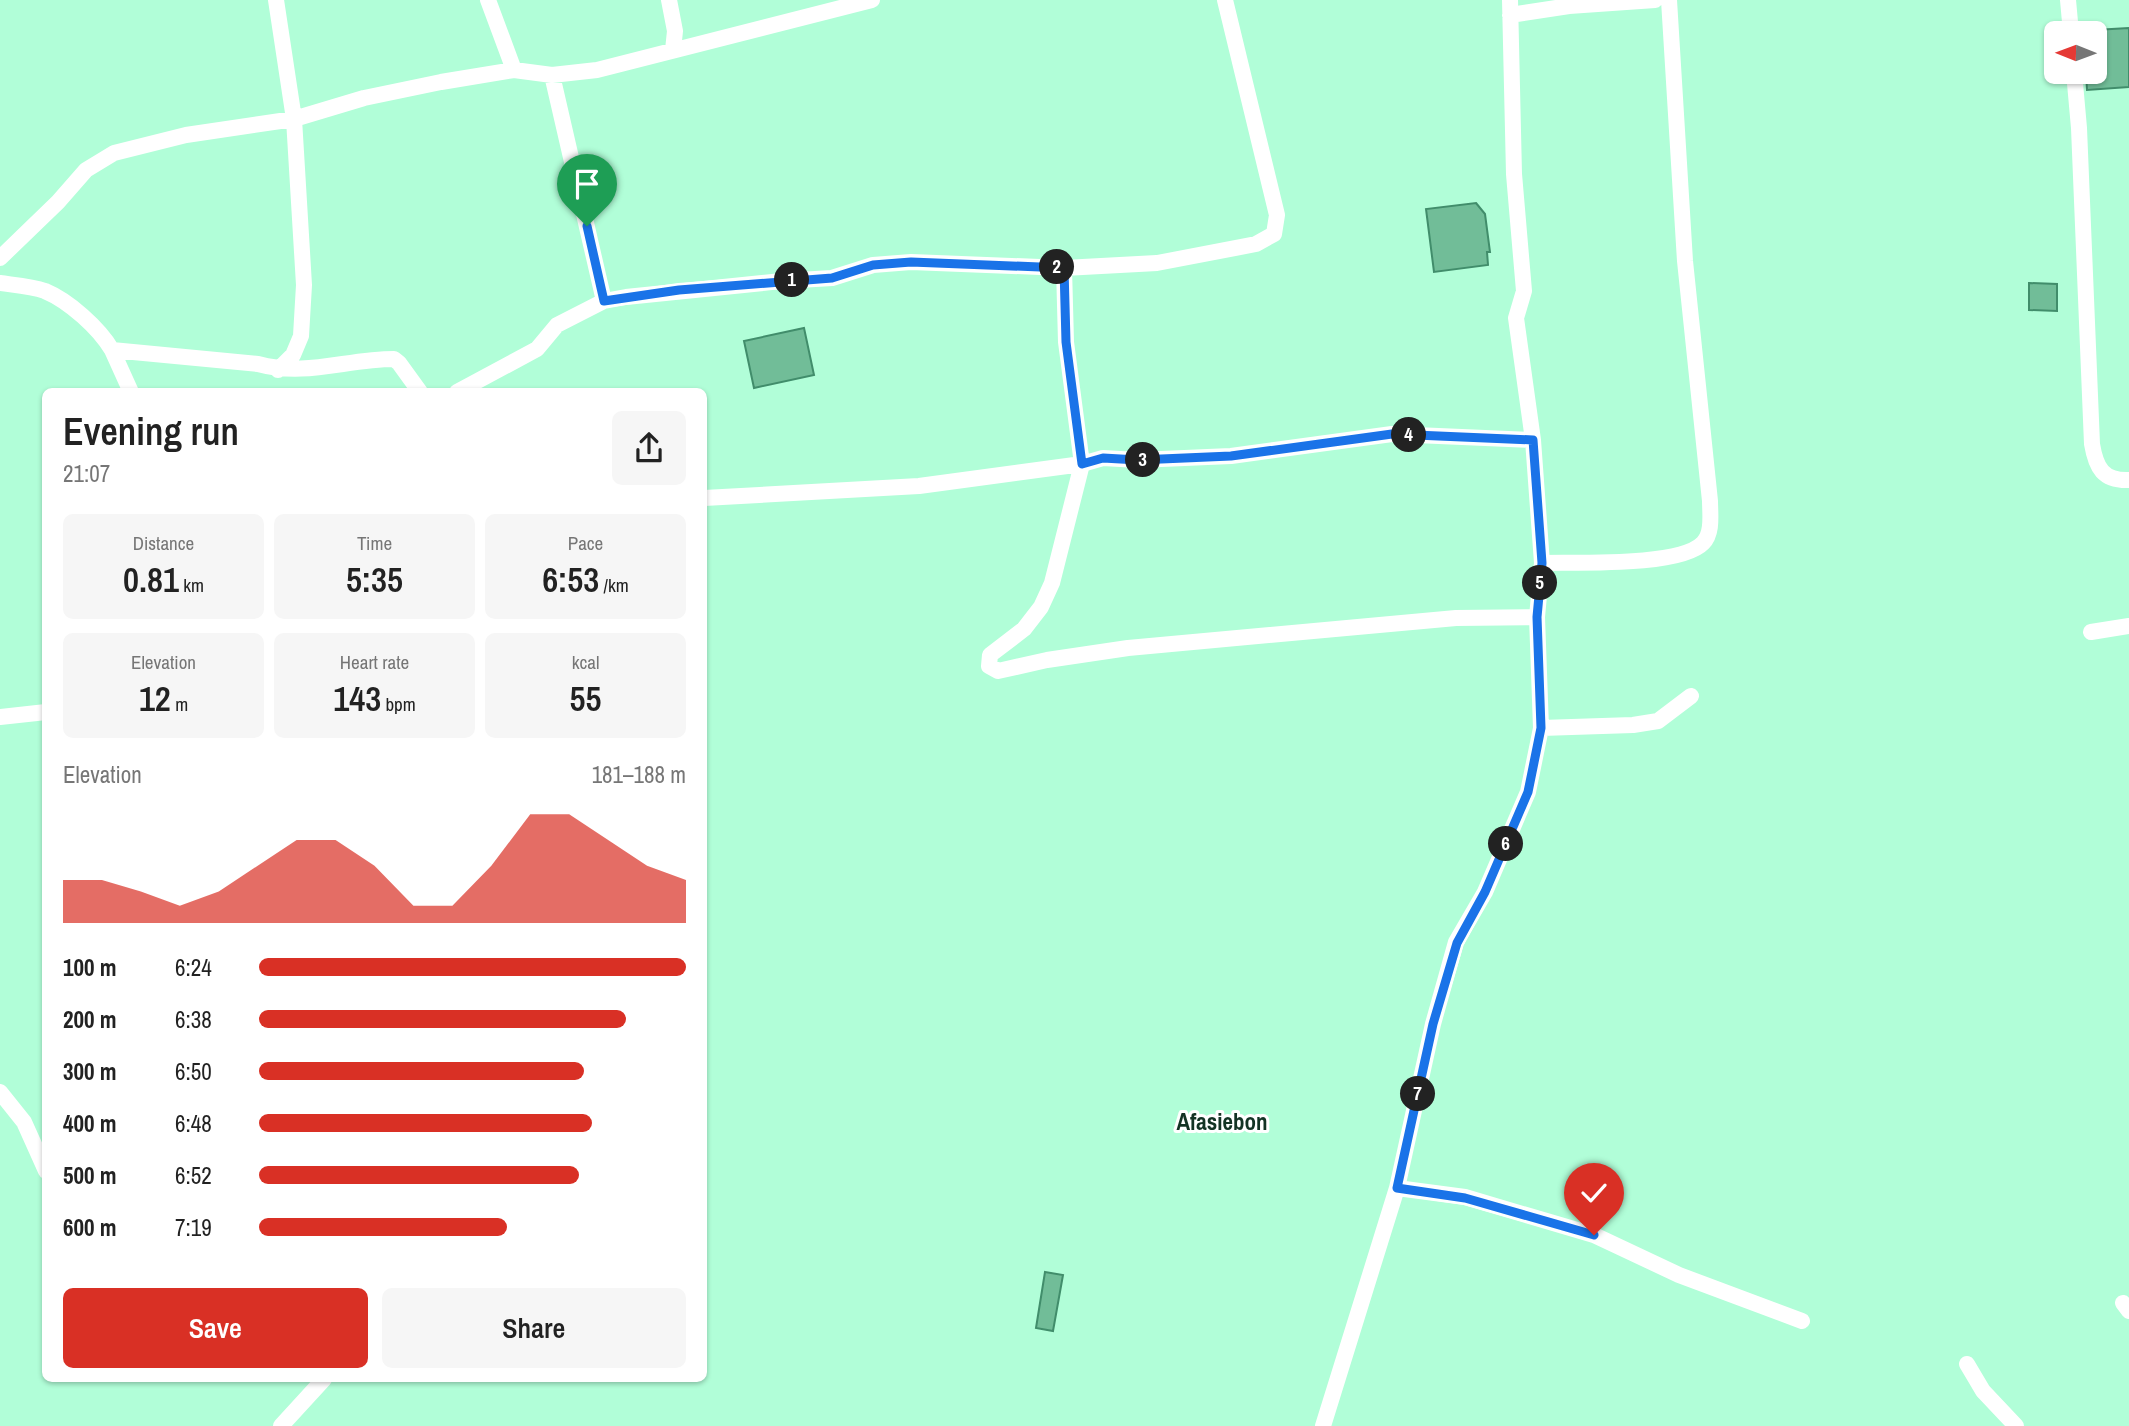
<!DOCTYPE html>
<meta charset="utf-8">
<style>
:root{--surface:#fff;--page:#f6f6f6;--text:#222;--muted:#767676;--accent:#d93025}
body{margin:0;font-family:"Archivo Narrow",sans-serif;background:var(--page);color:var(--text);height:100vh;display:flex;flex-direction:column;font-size:26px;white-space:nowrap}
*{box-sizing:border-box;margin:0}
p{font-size:23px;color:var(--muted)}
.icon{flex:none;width:38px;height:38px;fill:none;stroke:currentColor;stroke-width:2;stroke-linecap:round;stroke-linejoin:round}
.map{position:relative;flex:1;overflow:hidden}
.side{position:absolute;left:42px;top:388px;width:665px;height:994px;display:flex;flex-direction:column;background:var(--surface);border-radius:10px;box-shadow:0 2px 5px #0004}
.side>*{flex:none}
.needle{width:46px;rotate:271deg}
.buttons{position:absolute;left:2044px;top:21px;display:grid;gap:14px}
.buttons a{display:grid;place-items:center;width:63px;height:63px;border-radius:10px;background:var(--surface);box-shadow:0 2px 5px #0004;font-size:35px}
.pin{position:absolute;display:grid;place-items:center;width:60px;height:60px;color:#fff;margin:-72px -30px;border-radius:50% 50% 50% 0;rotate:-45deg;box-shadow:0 0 7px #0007}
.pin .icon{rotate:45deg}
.km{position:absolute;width:35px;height:35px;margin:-18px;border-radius:50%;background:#222;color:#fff;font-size:19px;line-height:35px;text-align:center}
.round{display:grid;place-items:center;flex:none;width:74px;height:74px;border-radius:10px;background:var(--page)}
.overview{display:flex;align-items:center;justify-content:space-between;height:119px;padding:0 21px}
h1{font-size:38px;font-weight:600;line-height:52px}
.metrics{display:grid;grid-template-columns:repeat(3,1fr);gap:10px;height:119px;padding:7px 21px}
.metrics div{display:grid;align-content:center;border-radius:10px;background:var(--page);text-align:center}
.metrics b{font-size:35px;font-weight:600}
.metrics small{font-size:19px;font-weight:400}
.metrics p{font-size:19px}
.chart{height:196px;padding:14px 21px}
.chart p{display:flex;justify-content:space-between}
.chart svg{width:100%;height:126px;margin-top:7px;fill:var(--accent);opacity:.7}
.cta{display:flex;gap:14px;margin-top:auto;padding:14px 21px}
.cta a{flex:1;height:80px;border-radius:10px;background:var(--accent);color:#fff;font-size:28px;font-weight:600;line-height:80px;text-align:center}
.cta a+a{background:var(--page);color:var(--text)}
ul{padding:0 21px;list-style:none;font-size:23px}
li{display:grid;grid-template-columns:112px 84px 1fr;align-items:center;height:52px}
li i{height:18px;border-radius:9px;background:var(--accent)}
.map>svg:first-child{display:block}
.building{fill:#71bd98;stroke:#418d6b;stroke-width:2}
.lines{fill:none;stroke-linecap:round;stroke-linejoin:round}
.street{stroke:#fff;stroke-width:16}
.route-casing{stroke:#fff;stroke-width:14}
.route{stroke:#1a73e8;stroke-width:9}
.labels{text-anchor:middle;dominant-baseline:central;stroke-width:6;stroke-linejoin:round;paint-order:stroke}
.quarter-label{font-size:23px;font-weight:bold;fill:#133324;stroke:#fff}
</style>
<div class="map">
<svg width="2129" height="1426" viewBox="0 0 2129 1426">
<rect width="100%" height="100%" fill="#b1fed8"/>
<path class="building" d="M 2129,28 L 2129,87 L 2087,90 L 2086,72 L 2095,72 L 2095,30 Z
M 1476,203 L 1485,214 L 1490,252 L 1487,252 L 1488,265 L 1434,272 L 1426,209 Z
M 2029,283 L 2057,284 L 2057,311 L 2029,310 Z
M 804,328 L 814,375 L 754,388 L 744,341 Z
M 1045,1272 L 1063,1275 L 1053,1331 L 1036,1328 Z"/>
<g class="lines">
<path class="street" d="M 276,0 L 294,119 L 304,285 L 301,336 L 293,355 L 278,370
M 488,0 L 514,70
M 669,0 L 675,31 L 673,50
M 2068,0 L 2071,33
M 1510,15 L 1569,6 L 1655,0
M 2074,72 L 2079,128 L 2092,444 C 2096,468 2103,481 2129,480
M 552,75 L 604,301
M 0,258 L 58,202 L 86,170 L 114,153 L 186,135 L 294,119 L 364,98 L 441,82 L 514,70 L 552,75 L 597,70 L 872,0
M 1064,268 L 1066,342 L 1082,464 L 1103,458 L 1138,460 L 1231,456 L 1392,434 L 1533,440
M 0,283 C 14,285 31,286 45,291 C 69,301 99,328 112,350 L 258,364 C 306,377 346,359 394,359 L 399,363 L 420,392
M 112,350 L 131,392
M 457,392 L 537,349 L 557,325 L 604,301 L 626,297 L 782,281 L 832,278 L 873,265 L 911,262 L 1064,268 L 1157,263 L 1256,244 L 1274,234 L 1277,215 L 1225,0
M 704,498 L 919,486 L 1082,464 L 1052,583 L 1041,607 L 1024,629 L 990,655 L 989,666 L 998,671 L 1047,660 L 1128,648 L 1456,618 L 1537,617
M 1542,563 C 1576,562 1680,567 1703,543 C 1713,533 1710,514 1710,501 L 1685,261 L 1669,0
M 2091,632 L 2129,626
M 0,717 L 46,712
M 1541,728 L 1633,725 L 1658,721 L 1691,696
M 0,1092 L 24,1122 L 46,1171
M 1397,1188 L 1465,1197 L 1594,1235 L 1679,1275 L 1802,1321
M 2123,1303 L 2129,1311
M 1967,1364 L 1983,1391 L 2016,1426
M 281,1426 L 324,1379
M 1323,1426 L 1397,1188 L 1433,1024 L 1456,942 L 1485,892 L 1528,792 L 1541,728 L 1537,617 L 1542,563 L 1533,440 L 1516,318 L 1524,291 L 1514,174 L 1510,0"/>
</g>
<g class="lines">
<g class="route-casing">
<path id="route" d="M 587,226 L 604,301 L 679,290 L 832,278 L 873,265 L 911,262 L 1064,268 L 1066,342 L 1082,464 L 1103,458 L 1138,460 L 1231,456 L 1392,434 L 1533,440 L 1542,563 L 1537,617 L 1541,728 L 1528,792 L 1485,892 L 1457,943 L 1433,1024 L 1397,1188 L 1465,1198 L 1594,1235"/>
</g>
<use href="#route" class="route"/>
</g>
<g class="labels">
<g class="quarter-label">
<text x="1222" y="1121">Afasiebon</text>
</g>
</g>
</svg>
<div class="buttons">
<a><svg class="needle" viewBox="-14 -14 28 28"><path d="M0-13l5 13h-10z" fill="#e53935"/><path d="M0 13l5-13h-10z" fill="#767676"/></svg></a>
</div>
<div class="pin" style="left:587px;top:226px;background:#1e9e55"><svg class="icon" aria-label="arrive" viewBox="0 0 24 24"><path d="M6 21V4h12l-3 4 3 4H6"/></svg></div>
<div class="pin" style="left:1594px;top:1235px;background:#d93025"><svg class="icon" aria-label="check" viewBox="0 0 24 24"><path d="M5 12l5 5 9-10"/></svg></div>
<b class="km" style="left:792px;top:280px">1</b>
<b class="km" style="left:1057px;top:267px">2</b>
<b class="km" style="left:1143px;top:460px">3</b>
<b class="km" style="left:1409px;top:435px">4</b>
<b class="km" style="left:1540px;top:583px">5</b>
<b class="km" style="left:1506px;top:844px">6</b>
<b class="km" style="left:1418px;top:1094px">7</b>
<section class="side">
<div class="overview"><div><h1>Evening run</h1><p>21:07</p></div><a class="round"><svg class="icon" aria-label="share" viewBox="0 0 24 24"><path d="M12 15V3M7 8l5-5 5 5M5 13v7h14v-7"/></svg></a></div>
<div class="metrics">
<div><p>Distance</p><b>0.81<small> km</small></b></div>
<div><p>Time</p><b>5:35</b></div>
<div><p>Pace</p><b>6:53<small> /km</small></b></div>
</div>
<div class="metrics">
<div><p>Elevation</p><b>12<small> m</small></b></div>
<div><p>Heart rate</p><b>143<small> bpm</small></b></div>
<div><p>kcal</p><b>55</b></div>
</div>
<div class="chart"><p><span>Elevation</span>181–188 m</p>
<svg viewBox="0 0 160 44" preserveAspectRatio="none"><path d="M0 44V29L10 29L20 33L30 38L40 33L50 24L60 15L70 15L80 24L90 38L100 38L110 24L120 6L130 6L140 15L150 24L160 29V44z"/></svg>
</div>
<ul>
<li><b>100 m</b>6:24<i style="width:100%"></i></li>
<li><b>200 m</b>6:38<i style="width:86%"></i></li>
<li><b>300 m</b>6:50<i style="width:76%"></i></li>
<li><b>400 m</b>6:48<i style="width:78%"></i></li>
<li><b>500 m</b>6:52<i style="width:75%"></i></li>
<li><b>600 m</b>7:19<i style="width:58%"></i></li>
</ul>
<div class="cta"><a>Save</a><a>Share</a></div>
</section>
</div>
